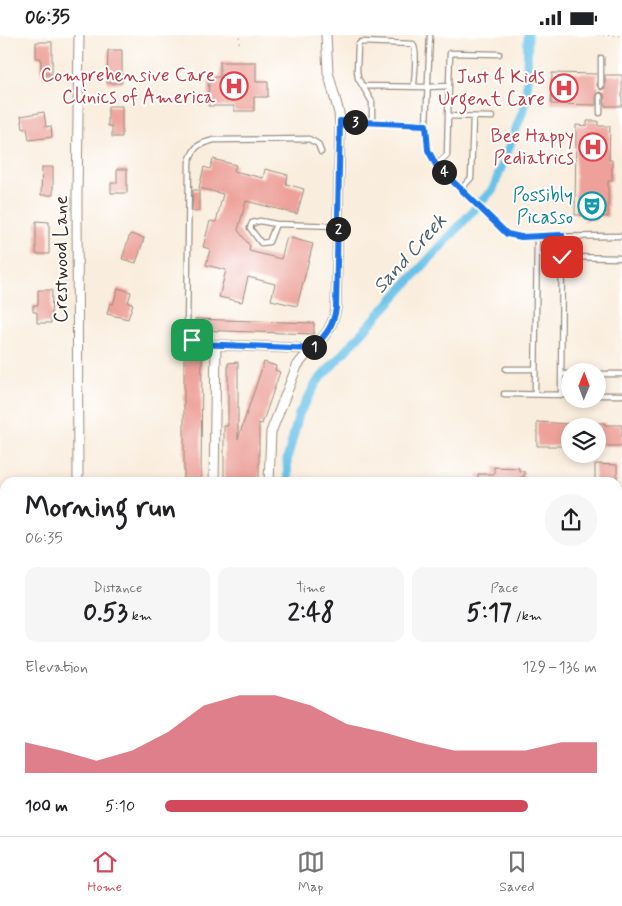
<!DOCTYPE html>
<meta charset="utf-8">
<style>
:root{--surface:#fff;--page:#f6f6f6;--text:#202124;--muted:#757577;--line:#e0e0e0;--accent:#d1495b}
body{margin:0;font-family:Mynerve,sans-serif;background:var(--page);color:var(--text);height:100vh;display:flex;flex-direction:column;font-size:19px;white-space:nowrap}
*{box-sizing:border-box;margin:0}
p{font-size:16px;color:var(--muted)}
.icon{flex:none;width:28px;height:28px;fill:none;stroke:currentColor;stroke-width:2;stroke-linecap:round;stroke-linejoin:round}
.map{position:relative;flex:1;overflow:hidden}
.details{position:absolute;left:0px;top:442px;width:622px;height:359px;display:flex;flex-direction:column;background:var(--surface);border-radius:15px 15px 0 0;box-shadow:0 2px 8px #0003}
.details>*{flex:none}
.needle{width:32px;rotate:1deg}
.tools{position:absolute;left:561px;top:328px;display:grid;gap:10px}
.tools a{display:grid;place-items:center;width:45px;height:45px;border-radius:50%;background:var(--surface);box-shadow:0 2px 8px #0003;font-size:25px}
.pin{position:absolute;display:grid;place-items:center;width:42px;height:42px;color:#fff;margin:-21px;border-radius:10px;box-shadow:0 2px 8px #0006}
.km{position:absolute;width:25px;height:25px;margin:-12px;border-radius:50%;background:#222;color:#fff;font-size:14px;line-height:25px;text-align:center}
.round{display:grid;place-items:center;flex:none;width:52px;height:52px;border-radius:26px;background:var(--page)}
.summary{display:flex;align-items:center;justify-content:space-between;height:85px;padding:0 25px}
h1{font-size:28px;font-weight:700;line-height:38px}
.figures{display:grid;grid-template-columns:repeat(3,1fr);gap:8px;height:85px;padding:5px 25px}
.figures div{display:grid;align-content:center;border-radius:12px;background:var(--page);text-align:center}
.figures b{font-size:25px;font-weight:700}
.figures small{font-size:14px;font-weight:400}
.figures p{font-size:14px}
.chart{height:140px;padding:10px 25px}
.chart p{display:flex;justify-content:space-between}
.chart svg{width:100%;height:90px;margin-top:5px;fill:var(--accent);opacity:.7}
ul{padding:0 25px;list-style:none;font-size:16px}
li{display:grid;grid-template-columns:80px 60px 1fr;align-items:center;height:38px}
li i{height:12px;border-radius:6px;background:var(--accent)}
.status{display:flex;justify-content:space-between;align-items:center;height:35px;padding:0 25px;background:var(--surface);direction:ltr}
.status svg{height:14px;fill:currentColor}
.tab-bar{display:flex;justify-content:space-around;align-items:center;height:70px;border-top:1px solid var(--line);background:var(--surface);font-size:14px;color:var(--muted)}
.tab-bar a{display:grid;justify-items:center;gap:2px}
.tab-bar .on{color:var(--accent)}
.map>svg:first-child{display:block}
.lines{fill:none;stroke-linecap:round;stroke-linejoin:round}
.canal{stroke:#6bc2e8;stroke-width:9}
.building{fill:#eda19a}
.service-casing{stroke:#9a8c7e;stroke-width:7}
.minor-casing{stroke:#9a8c7e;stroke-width:11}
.path{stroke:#9a8c7e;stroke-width:1;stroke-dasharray:1 4;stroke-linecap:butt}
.service{stroke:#fff;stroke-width:4.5}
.minor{stroke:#fff;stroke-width:9}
.route-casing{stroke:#fff;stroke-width:10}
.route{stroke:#1a73e8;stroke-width:6}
.labels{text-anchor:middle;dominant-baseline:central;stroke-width:4;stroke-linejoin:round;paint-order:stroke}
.health-label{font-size:19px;fill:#be3a42;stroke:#fff;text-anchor:end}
.culture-label{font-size:19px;fill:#0d838f;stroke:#fff;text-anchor:end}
.street-label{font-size:19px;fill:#3b2a1e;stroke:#fff}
.water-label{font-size:20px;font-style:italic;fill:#4c5f65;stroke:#fff}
</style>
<div class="status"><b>06:35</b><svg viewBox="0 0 49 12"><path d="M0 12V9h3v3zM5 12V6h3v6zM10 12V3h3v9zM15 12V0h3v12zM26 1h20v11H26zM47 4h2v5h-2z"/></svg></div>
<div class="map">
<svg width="622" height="801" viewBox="0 0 622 801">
<rect width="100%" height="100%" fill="#fff"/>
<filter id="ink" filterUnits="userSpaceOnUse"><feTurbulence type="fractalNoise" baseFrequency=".02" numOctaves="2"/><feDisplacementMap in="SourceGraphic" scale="10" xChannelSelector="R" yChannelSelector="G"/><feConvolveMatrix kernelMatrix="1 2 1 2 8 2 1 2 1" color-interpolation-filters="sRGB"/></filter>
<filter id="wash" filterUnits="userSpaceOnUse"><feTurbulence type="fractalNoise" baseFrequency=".0096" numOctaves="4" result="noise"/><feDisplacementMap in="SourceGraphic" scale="20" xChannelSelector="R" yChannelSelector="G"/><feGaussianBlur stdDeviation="1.12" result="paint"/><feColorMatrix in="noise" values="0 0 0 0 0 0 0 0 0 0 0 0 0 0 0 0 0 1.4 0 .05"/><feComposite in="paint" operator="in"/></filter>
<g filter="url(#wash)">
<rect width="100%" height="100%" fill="#f9eddd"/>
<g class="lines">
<path class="canal" d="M 288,448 L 287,425 L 299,379 L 317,347 L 493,154 L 526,68 L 528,0
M 317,796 L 319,801"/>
</g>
<g id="blocks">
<path class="building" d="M 36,7 L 52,7 L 52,39 L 41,39 L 41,23 L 36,23 Z
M 108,15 L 122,15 L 122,48 L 107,48 Z
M 220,27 L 256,27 L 256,47 L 268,47 L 268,62 L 254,62 L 254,76 L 234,76 L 234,71 L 208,71 L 209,42 L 220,42 Z
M 552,38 L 597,39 L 597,51 L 601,55 L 605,53 L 605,40 L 622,40 L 622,71 L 605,71 L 604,59 L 600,57 L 596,59 L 596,70 L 551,69 Z
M 108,71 L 122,71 L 122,102 L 112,102 L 112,91 L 108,91 Z
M 44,77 L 46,92 L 51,91 L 52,102 L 29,105 L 27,93 L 23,94 L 21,81 Z
M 587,86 L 598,86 L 598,91 L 610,91 L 609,125 L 612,125 L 612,146 L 608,146 L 608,182 L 597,181 L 597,185 L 585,185 L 585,180 L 575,180 L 576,90 L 587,91 Z
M 213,124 L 236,130 L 234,136 L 263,143 L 265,134 L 288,140 L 286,149 L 304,154 L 297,179 L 246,166 L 238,195 L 250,211 L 249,216 L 281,224 L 287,202 L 313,209 L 297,271 L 271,265 L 275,249 L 248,242 L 242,267 L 219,262 L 226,235 L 206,230 L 210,214 L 203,212 L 210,186 L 216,187 L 223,159 L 199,153 L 204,132 L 210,134 Z
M 42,132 L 53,132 L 53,160 L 41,160 Z
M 117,134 L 127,134 L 127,158 L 111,158 L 111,148 L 117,148 Z
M 193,155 L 199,155 L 199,176 L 192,176 Z
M 36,186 L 49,187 L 49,219 L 36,219 Z
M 130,199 L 144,203 L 136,228 L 122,224 Z
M 118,253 L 131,257 L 128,268 L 133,269 L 128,284 L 107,279 L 110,268 L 113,269 Z
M 38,255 L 52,255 L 51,288 L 37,288 L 37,277 L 33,277 L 33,270 L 38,270 Z
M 195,284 L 314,288 L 314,299 L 195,295 Z
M 184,316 L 196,316 L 196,322 L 202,322 L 201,444 L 196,444 L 196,448 L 184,448 Z
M 238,327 L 238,404 L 264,327 L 276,331 L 275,335 L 280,337 L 262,389 L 259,388 L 259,448 L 224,448 L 224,391 L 228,391 L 228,328 Z
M 537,387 L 570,389 L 570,411 L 537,411 Z
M 598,388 L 605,388 L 605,390 L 622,390 L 622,411 L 598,411 Z
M 595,429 L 617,430 L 617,448 L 595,448 Z
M 494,432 L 519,433 L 519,436 L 524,436 L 524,442 L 521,442 L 521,448 L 478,448 L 478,439 L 494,439 Z"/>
</g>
</g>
<g filter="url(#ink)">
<use href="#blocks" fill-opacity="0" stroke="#9a8c7e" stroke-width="1"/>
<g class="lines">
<g class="service-casing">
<path id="service" d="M 363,51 L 428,52 L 449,51
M 601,51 L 601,23
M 600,78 L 600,61
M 448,81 L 450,18 L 499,19
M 340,86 L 426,90 L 428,115 L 436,130 L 507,199 L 521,202 L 622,201
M 372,87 L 372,67 L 358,43 L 357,35 L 358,10 L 361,7 L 413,9 C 418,17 414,41 414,52
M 426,90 L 430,0
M 436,130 L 447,120 L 448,81 L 492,82
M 461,154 L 471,143 L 473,82
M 276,189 L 269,207 L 261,208 L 250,193 L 252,188 L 260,186 L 276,189 L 338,191
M 562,222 L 622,223
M 192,305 L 187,299 L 189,127 C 194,111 198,109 214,105 L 309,104 L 318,109 L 321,117
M 506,334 L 535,334
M 561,339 L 570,339
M 598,339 L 622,339
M 504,359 L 570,360
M 535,359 L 537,201
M 561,360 L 562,200
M 598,360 L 622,360
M 0,684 L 5,684
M 0,748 L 5,748
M 299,796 L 299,801
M 411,796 L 413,801"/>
</g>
<g class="minor-casing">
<path id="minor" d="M 192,305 L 200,309 L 313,314
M 78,448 L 77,162 L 79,0
M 214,448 L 216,310
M 269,448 L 271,397 L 297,331 C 313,309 331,303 336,273 L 340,92 L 339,78 L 328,37 L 326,0
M 618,520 L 622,519
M 0,563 L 5,563
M 618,691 L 622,691
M 0,777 L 5,777
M 75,801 L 75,796"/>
</g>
<path class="path" d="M 598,0 L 622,1
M 239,8 L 239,0"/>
<use href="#service" class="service"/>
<use href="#minor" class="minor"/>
</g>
</g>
<g class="lines" filter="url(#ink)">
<g class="route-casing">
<path id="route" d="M 192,305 L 200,309 L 313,314 C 326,299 333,292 336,273 L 340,86 L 426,90 L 428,115 L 436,130 L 507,199 L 521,202 L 562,200 L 562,222"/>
</g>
<use href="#route" class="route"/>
</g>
<defs>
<g id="hospital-ring" transform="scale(1.4375)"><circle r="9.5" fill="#fff" stroke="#e0444e" stroke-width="1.5"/><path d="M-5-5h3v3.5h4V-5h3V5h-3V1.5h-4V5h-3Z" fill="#e0444e"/></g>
<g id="theatre-ring" transform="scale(1.4375)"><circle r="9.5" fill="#fff" stroke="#0f9aa8" stroke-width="1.5"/><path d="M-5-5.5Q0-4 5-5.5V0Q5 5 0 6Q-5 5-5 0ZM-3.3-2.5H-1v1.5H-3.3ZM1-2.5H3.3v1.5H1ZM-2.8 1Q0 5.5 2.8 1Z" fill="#0f9aa8"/></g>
</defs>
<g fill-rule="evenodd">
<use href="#hospital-ring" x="234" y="51"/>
<use href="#hospital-ring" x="564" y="53"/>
<use href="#hospital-ring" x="593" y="112"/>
<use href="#theatre-ring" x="592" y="171"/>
</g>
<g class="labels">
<g class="health-label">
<text x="215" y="40">Comprehensive Care<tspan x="215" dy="22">Clinics of America</tspan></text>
<text x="545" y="42">Just 4 Kids<tspan x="545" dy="22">Urgent Care</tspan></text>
<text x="574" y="101">Bee Happy<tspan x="574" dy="22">Pediatrics</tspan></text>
</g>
<g class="culture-label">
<text x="573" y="160">Possibly<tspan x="573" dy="22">Picasso</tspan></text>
</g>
<g class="street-label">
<text transform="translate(61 224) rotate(-90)">Crestwood Lane</text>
</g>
<g class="water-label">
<text transform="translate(410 219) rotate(-48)">Sand Creek</text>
</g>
</g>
</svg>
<div class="tools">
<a><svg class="needle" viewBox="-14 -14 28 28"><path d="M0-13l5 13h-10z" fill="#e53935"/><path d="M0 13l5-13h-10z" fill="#757577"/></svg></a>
<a><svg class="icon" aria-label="layers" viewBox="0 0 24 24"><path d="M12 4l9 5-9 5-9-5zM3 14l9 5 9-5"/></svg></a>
</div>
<div class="pin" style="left:192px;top:305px;background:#1e9e55"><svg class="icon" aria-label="arrive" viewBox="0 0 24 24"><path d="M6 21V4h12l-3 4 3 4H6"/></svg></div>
<div class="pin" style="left:562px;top:222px;background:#d93025"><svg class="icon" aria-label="check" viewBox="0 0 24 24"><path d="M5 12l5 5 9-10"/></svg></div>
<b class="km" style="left:314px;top:312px">1</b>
<b class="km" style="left:338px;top:194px">2</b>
<b class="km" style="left:355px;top:87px">3</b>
<b class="km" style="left:444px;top:137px">4</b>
<section class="details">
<div class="summary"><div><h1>Morning run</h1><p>06:35</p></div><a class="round"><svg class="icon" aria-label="share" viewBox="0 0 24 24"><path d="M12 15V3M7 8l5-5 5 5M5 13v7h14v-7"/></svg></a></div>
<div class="figures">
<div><p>Distance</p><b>0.53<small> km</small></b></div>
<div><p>Time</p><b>2:48</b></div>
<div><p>Pace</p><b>5:17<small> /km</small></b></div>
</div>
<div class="chart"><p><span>Elevation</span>129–136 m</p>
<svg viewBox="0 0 160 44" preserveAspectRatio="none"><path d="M0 44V29L10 33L20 38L30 33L40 24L50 11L60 6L70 6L80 11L90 20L100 24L110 29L120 33L130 33L140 33L150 29L160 29V44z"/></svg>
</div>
<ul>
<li><b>100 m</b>5:10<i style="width:84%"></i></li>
</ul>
</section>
</div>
<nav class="tab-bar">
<a class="on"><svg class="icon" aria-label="home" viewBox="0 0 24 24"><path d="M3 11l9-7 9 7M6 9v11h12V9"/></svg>Home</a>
<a><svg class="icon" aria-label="map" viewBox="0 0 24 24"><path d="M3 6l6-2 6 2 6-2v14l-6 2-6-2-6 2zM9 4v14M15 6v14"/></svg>Map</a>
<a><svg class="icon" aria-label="saved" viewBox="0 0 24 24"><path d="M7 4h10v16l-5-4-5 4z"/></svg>Saved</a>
</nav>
